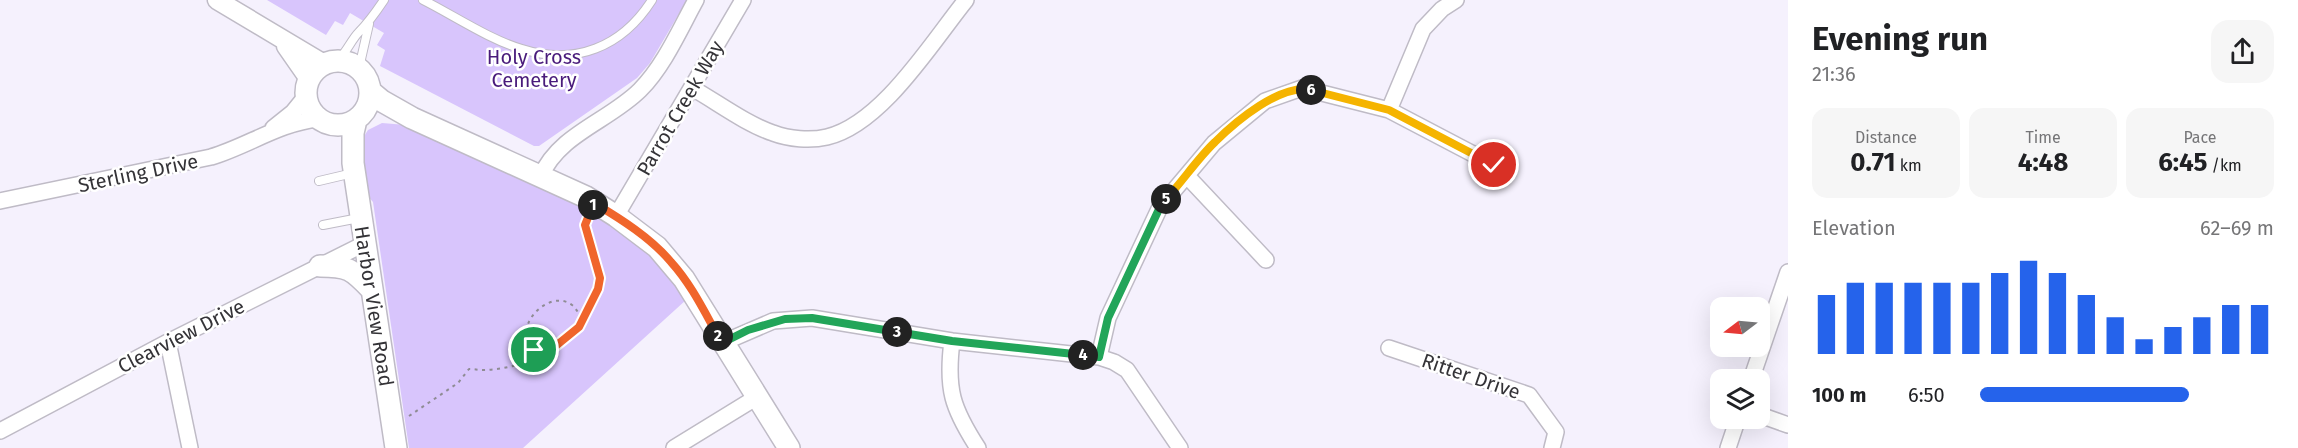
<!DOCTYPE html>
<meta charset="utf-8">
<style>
:root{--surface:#fff;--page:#f6f6f6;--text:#202124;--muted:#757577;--accent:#2563eb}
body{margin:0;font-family:"Fira Sans",sans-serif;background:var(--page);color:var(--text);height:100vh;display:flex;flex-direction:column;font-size:22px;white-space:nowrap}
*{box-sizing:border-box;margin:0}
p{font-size:20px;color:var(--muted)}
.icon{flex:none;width:33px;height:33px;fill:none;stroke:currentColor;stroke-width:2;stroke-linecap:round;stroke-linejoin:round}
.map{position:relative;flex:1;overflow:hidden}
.drawer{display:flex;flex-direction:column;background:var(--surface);width:510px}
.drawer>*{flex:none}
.needle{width:39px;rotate:254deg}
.controls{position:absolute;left:1710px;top:297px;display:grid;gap:12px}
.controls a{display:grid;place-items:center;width:60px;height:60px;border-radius:12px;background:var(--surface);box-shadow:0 6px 24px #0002;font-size:30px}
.pin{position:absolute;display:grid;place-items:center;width:51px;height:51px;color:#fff;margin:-26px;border:3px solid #fff;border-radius:50%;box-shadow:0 2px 6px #0007}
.km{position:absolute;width:30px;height:30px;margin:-15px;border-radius:50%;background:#222;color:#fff;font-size:16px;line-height:30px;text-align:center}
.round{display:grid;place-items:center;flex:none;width:63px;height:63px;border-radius:18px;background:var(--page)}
.summary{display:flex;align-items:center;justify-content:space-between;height:102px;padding:0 24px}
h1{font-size:33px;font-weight:700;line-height:45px}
.stats{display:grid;grid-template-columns:repeat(3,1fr);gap:9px;height:102px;padding:6px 24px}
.stats div{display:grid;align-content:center;border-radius:15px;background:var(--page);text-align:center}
.stats b{font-size:26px;font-weight:700}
.stats small{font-size:16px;font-weight:400}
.stats p{font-size:16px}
.chart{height:168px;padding:12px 24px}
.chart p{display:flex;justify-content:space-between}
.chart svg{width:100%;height:108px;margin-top:6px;stroke:var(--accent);stroke-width:6}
ul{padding:0 24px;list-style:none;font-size:20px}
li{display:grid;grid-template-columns:96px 72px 1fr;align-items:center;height:45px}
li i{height:15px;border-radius:8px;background:var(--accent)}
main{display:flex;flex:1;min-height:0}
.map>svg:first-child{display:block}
.green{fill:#d8c5fc}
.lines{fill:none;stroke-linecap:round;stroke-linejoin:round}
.service-casing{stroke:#bfbbc6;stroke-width:10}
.minor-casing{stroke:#bfbbc6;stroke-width:18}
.tertiary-casing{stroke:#bfbbc6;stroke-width:21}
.secondary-casing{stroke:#bfbbc6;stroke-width:24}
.path{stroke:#8f8c94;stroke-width:2;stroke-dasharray:3 4.5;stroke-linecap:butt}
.service{stroke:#fff;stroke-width:8}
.minor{stroke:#fff;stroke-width:15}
.tertiary{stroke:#fff;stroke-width:18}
.secondary{stroke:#fff;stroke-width:21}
.split-1-casing{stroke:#fff;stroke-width:12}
.split-2-casing{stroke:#fff;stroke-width:12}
.split-3-casing{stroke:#fff;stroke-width:12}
.split-4-casing{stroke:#fff;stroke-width:12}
.split-5-casing{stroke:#fff;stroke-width:12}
.split-6-casing{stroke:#fff;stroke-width:12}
.split-7-casing{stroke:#fff;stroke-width:12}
.split-1{stroke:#f0652b;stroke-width:8}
.split-2{stroke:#f0652b;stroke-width:8}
.split-3{stroke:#22a559;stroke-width:8}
.split-4{stroke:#22a559;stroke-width:8}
.split-5{stroke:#22a559;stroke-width:8}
.split-6{stroke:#f5b400;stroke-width:8}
.split-7{stroke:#f5b400;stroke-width:8}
.labels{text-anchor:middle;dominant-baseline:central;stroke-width:5;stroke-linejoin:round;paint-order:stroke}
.park-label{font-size:20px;fill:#491b7b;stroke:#fff}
.street-label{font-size:20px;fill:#343337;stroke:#fff}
</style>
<main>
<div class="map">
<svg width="1788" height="448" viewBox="0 0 1788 448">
<rect width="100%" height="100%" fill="#f5f1fd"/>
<path class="green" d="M 267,0 L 687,0 L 650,63 L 637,78 L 539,146 L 534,146 L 380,66 L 385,50 L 377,45 L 384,33 L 350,13 L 343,25 L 335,21 L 326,35 Z
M 382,123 L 406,125 L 581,205 L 641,244 L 667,271 L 686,300 L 523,448 L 409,448 L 373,202 L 366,194 L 361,141 L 368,130 Z"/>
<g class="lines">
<g class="service-casing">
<path id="service" d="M 423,0 C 453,15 490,40 522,49 C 575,66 622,47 652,0
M 338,60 C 347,52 351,40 359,32 C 369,22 376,12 384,0
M 359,68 L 369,24
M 319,181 L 353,173
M 323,225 L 359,218"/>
</g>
<g class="minor-casing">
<path id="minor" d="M 692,88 C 717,102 746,124 773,133 C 789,139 810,141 827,137 C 882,124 932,42 966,0
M 1389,110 L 1423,29 L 1442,9 L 1456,0
M 273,128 L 293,112 L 306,96
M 541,176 C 559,134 609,121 640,90 C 664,66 680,29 696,0
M 1187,176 L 1266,260
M 0,201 L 211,157 C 248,146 279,123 318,119
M 616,216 L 743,0
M 952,341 C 946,389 952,408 978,448
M 168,342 L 190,448
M 722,343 L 773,321 L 812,318 L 952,341 L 1099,357 L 1114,362 L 1127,370 L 1180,448
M 1389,348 L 1529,395 L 1556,432 L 1552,448
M 1099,357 L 1108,318 L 1160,207 L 1214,143 L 1265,101 L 1302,88 L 1389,110 L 1494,165
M 1751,380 L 1788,272
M 1760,415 L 1788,425
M 0,431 L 168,342 L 364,244
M 674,448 L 757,397
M 1728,448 L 1738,418"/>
</g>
<g class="tertiary-casing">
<path id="tertiary" d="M 217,0 L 324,64
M 286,46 L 309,79"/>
</g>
<g class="secondary-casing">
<path id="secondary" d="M306 93a32 32 0 1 1 64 0a32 32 0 1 1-64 0Z
M 370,91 L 382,101 L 412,118 L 586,197 L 616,216 L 657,247 L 684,279 L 789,448
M 356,120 L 353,133 L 353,163 L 396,448
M 320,266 C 348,266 352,269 371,289"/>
</g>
<path class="path" d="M 552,349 C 540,341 529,342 528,324 C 534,308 556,293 572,305 C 577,309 580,316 583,321
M 533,360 L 534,350 L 538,344
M 409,416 L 458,383 L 469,369 C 474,369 478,370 483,370 C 525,369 572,347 590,308 C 594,298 600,287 600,277 C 598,257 582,238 587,219"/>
<use href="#service" class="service"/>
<use href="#minor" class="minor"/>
<use href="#tertiary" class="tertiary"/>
<use href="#secondary" class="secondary"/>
</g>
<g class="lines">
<g class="split-1-casing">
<path id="split-1" d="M 534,350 L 538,344 L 552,349 L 579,327 L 598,289 L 600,278 L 585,225 L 593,205"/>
</g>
<g class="split-2-casing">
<path id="split-2" d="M 593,205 L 594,203 C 621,219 651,238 671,262 C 691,284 704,311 718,336"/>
</g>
<g class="split-3-casing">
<path id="split-3" d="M 718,336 L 722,343 L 748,330 L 785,319 L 812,318 L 897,332"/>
</g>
<g class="split-4-casing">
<path id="split-4" d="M 897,332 L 952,341 L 1083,355"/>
</g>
<g class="split-5-casing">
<path id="split-5" d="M 1083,355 L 1099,357 L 1108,318 L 1160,207 L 1166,199"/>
</g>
<g class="split-6-casing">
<path id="split-6" d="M 1166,199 C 1183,181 1197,159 1215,142 C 1235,122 1281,83 1311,90"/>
</g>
<g class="split-7-casing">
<path id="split-7" d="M 1311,90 L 1389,110 L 1494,165"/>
</g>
<use href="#split-1" class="split-1"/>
<use href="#split-2" class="split-2"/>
<use href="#split-3" class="split-3"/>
<use href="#split-4" class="split-4"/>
<use href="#split-5" class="split-5"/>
<use href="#split-6" class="split-6"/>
<use href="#split-7" class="split-7"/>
</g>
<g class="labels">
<g class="park-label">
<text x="534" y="57">Holy Cross<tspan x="534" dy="23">Cemetery</tspan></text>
</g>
<g class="street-label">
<text transform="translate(680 108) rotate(-60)">Parrot Creek Way</text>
<text transform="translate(138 173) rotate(-12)">Sterling Drive</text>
<text transform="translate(374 306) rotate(81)">Harbor View Road</text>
<text transform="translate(181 336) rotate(-27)">Clearview Drive</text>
<text transform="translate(1471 376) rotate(19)">Ritter Drive</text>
</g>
</g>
</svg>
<div class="controls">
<a><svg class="needle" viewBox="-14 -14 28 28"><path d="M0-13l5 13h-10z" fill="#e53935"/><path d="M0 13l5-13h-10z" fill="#757577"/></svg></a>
<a><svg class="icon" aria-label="layers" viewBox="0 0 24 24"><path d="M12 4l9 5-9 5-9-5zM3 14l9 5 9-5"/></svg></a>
</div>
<div class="pin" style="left:534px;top:350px;background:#1e9e55"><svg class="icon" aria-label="arrive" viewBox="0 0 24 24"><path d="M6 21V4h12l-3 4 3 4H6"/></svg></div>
<div class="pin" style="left:1494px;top:165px;background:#d93025"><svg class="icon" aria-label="check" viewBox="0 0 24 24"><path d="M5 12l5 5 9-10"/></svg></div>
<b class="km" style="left:593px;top:205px">1</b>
<b class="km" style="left:718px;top:336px">2</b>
<b class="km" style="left:897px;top:332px">3</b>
<b class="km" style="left:1083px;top:355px">4</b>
<b class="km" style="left:1166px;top:199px">5</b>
<b class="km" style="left:1311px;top:90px">6</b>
</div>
<section class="drawer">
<div class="summary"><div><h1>Evening run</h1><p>21:36</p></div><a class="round"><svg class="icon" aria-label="share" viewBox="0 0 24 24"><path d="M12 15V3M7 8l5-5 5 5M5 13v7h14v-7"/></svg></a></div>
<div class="stats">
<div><p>Distance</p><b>0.71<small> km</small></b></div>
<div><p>Time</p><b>4:48</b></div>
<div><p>Pace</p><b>6:45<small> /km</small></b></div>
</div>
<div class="chart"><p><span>Elevation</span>62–69 m</p>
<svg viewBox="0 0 160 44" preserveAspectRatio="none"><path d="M5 44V20M15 44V15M25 44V15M35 44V15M45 44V15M55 44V15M65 44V11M75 44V6M85 44V11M95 44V20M105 44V29M115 44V38M125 44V33M135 44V29M145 44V24M155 44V24"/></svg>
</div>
<ul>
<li><b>100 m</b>6:50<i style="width:71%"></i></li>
</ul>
</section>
</main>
